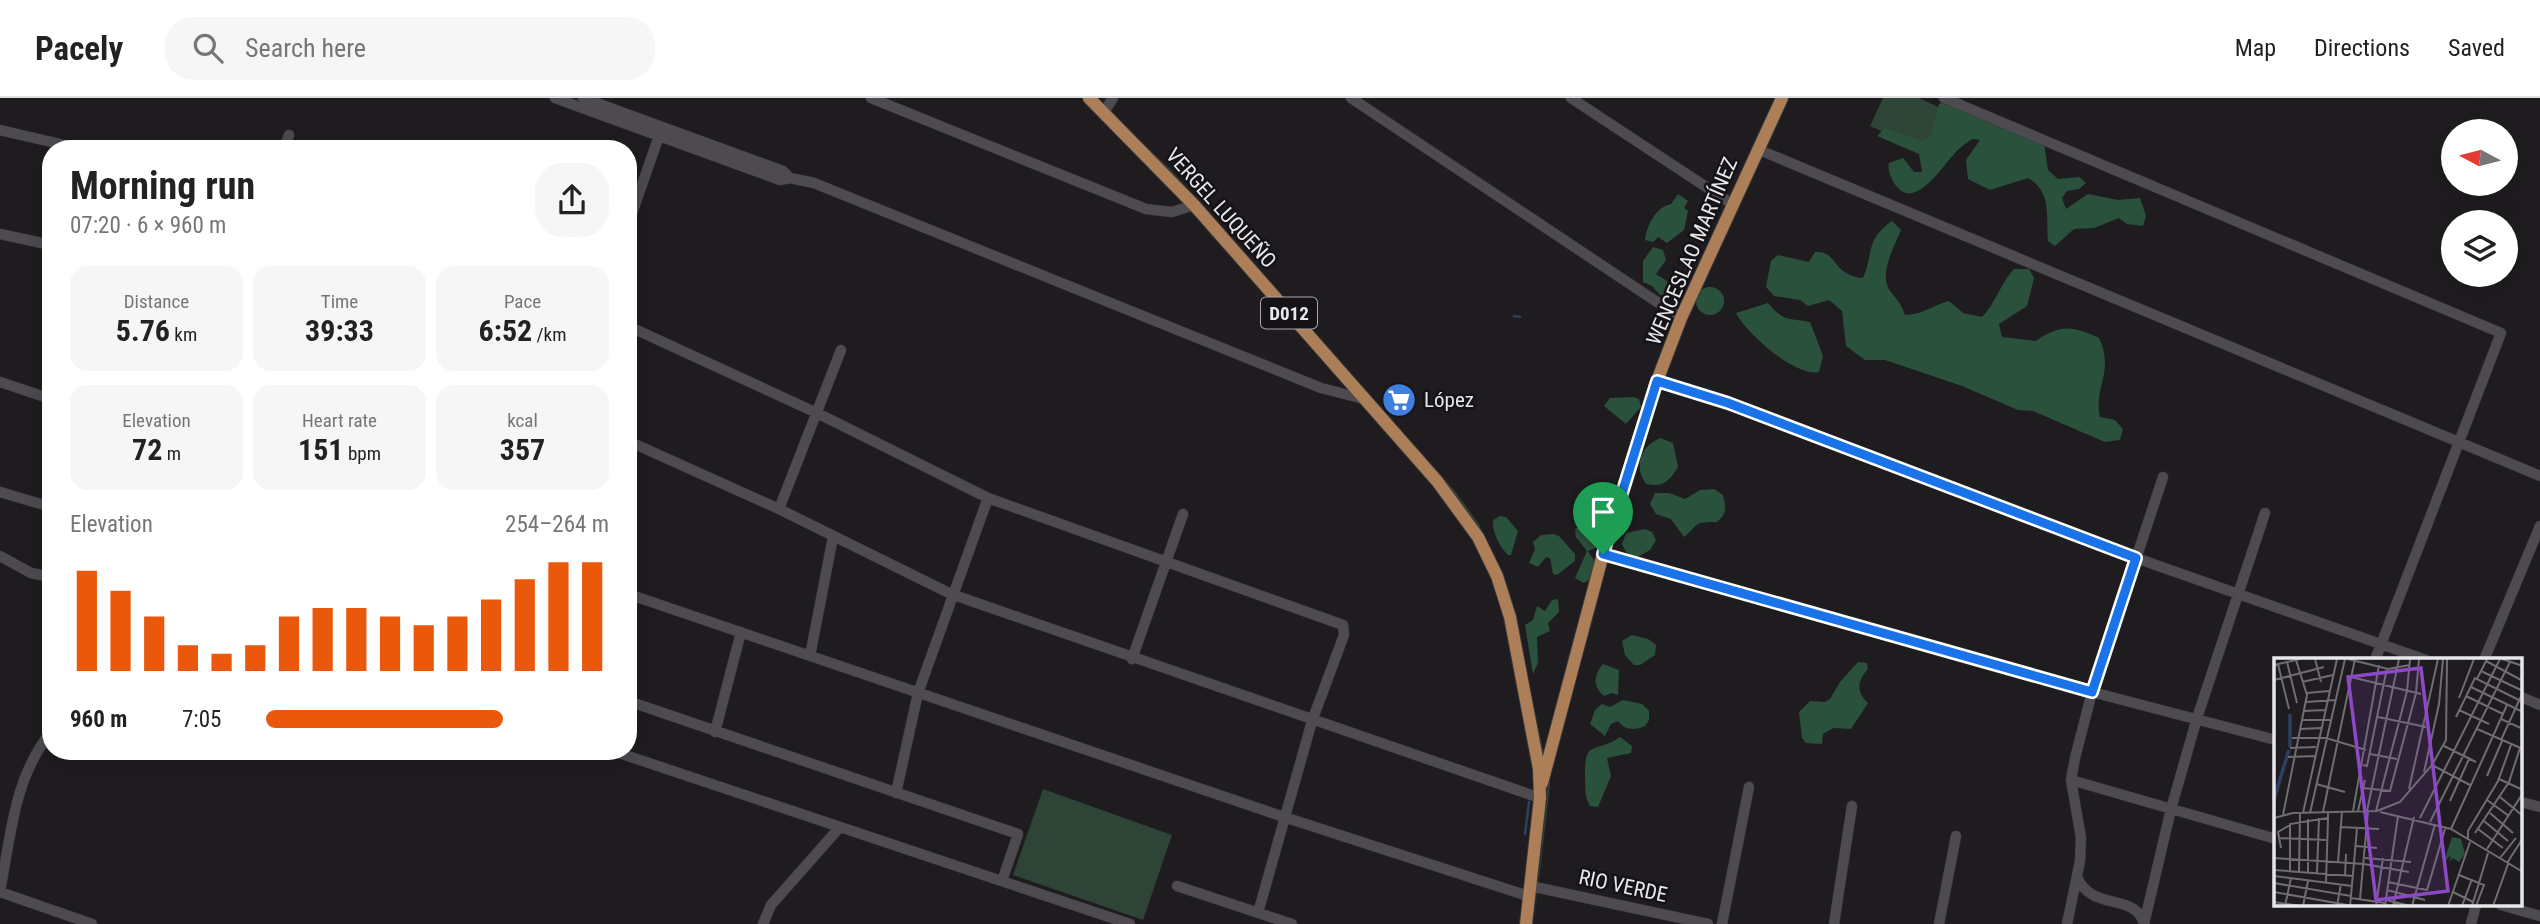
<!DOCTYPE html>
<meta charset="utf-8">
<style>
:root{--surface:#fff;--page:#f6f6f6;--text:#222;--muted:#767676;--line:#e0e0e0;--accent:#ea580c}
body{margin:0;font-family:"Roboto Condensed",sans-serif;background:var(--page);color:var(--text);height:100vh;display:flex;flex-direction:column;font-size:26px;white-space:nowrap}
*{box-sizing:border-box;margin:0}
p{font-size:23px;color:var(--muted)}
.icon{flex:none;width:38px;height:38px;fill:none;stroke:currentColor;stroke-width:2;stroke-linecap:round;stroke-linejoin:round}
.map{position:relative;flex:1;overflow:hidden}
.panel{position:absolute;left:42px;top:42px;width:595px;height:620px;display:flex;flex-direction:column;background:var(--surface);border-radius:28px;box-shadow:0 7px 28px #0002}
.panel>*{flex:none}
.needle{width:46px;rotate:277deg}
.buttons{position:absolute;left:2441px;top:21px;display:grid;gap:14px}
.buttons a{display:grid;place-items:center;width:77px;height:77px;border-radius:50%;background:var(--surface);box-shadow:0 7px 28px #0002;font-size:35px}
.pin{position:absolute;display:grid;place-items:center;width:60px;height:60px;color:#fff;margin:-72px -30px;border-radius:50% 50% 50% 0;rotate:-45deg;box-shadow:0 0 7px #0007}
.pin .icon{rotate:45deg}
.round{display:grid;place-items:center;flex:none;width:74px;height:74px;border-radius:28px;background:var(--page)}
.overview{display:flex;align-items:center;justify-content:space-between;height:119px;padding:0 28px}
h1{font-size:38px;font-weight:700;line-height:52px}
.metrics{display:grid;grid-template-columns:repeat(3,1fr);gap:10px;height:119px;padding:7px 28px}
.metrics div{display:grid;align-content:center;border-radius:18px;background:var(--page);text-align:center}
.metrics b{font-size:30px;font-weight:700}
.metrics small{font-size:19px;font-weight:400}
.metrics p{font-size:19px}
.chart{height:196px;padding:14px 28px}
.chart p{display:flex;justify-content:space-between}
.chart svg{width:100%;height:126px;margin-top:7px;stroke:var(--accent);stroke-width:6}
ul{padding:0 28px;list-style:none;font-size:23px}
li{display:grid;grid-template-columns:112px 84px 1fr;align-items:center;height:52px}
li i{height:18px;border-radius:9px;background:var(--accent)}
header{display:flex;align-items:center;gap:42px;box-sizing:border-box;height:98px;padding:0 35px;background:var(--surface);border-bottom:2px solid var(--line)}
header strong{font-size:33px}
nav{display:flex;gap:38px;margin-inline-start:auto;font-size:24px}
.search{width:490px;height:63px;background:var(--page);display:flex;align-items:center;gap:18px;box-sizing:border-box;padding:0 24px;border-radius:28px;color:var(--muted);font-size:26px}
.map>svg:first-child{display:block}
.green{fill:#2d4436}
.forest{fill:#2a513b}
.lines{fill:none;stroke-linecap:round;stroke-linejoin:round}
.stream{stroke:#2f3f5f;stroke-width:2.5}
.minor-casing{stroke:#3a383a;stroke-width:11}
.major-casing{stroke:#3a383a;stroke-width:14}
.minor{stroke:#4e4b50;stroke-width:10}
.major{stroke:#ad7f59;stroke-width:12}
.route-casing{stroke:#fff;stroke-width:14}
.route{stroke:#1a73e8;stroke-width:9}
.labels{text-anchor:middle;dominant-baseline:central;stroke-width:5;stroke-linejoin:round;paint-order:stroke}
.shield{fill:#151316;stroke:#a9a7aa;stroke-width:2}
.shield-label{font-size:19px;font-weight:bold;fill:#e9e7ea}
.street-label{font-size:21px;fill:#e9e7ea;stroke:#151316}
.poi-label{font-size:21px;fill:#e9e7ea;stroke:#151316;text-anchor:start}
.inset-river{fill:none;stroke:#2f3f5f;stroke-width:3.5}
.inset-road{fill:none;stroke:#706d71;stroke-width:2}
.view{fill:#8c48c5;fill-opacity:0.15;stroke:#8c48c5;stroke-width:3.5}
.inset-edge{fill:none;stroke:#e9e7ea;stroke-width:3.5}
</style>
<header>
<strong>Pacely</strong>
<div class="search"><svg class="icon" aria-label="search" viewBox="0 0 24 24"><circle cx="10" cy="10" r="6"/><path d="M15 15l6 6"/></svg>Search here</div>
<nav><a>Map</a><a>Directions</a><a>Saved</a></nav>
</header>
<div class="map">
<svg width="2540" height="826" viewBox="0 0 2540 826">
<rect width="100%" height="100%" fill="#1f1c20"/>
<path class="green" d="M 1095,0 L 1170,71 L 1454,392 L 1479,426 L 1507,486 L 1547,670 L 1550,686 L 1534,826 L 1548,686 L 1517,531 L 1477,428 L 1452,393 Z
M 1883,0 L 1919,0 L 1947,13 L 1928,54 L 1870,28 Z
M 1043,691 L 1172,737 L 1143,822 L 1013,777 Z"/>
<path class="forest" d="M 1953,1 L 2044,45 L 2048,72 L 2058,81 L 2079,79 L 2086,85 L 2079,91 L 2067,93 L 2062,100 L 2066,111 L 2088,96 L 2118,102 L 2140,100 L 2146,118 L 2143,128 L 2127,126 L 2119,120 L 2094,130 L 2074,131 L 2055,148 L 2048,143 C 2046,118 2052,94 2028,80 L 1990,92 L 1968,81 L 1966,62 L 1980,42 L 1972,41 C 1967,45 1960,49 1955,55 C 1944,66 1916,112 1897,89 C 1892,83 1887,72 1889,65 L 1903,60 L 1914,74 L 1922,74 L 1919,56 L 1877,38 L 1885,30 L 1923,43 L 1931,38 L 1939,6 Z
M 1678,96 L 1688,103 L 1684,110 L 1688,113 L 1684,132 L 1667,145 L 1658,139 L 1653,144 L 1645,142 C 1647,127 1656,109 1671,106 Z
M 1892,123 L 1901,132 C 1895,148 1878,176 1890,193 C 1897,202 1901,205 1905,217 C 1922,217 1933,207 1949,203 L 1963,215 L 1982,219 C 1996,205 2000,186 2014,171 L 2029,171 L 2034,180 L 2027,208 L 1999,226 L 2002,239 L 2036,243 C 2060,226 2073,228 2099,240 C 2115,274 2093,290 2100,319 L 2115,322 L 2123,331 L 2120,342 L 2105,344 L 2033,313 L 2018,312 L 1962,288 L 1885,262 L 1865,262 L 1846,248 L 1842,213 L 1829,202 L 1808,208 L 1800,202 L 1774,198 L 1766,189 L 1771,163 L 1778,157 L 1809,164 L 1815,154 C 1838,152 1831,177 1863,180 C 1874,155 1865,142 1892,123 Z
M 1653,149 L 1663,152 L 1666,162 L 1656,176 L 1667,183 L 1668,188 L 1677,189 L 1675,198 L 1660,197 L 1652,188 L 1643,184 L 1643,163 Z
M1696 203a14 14 0 1 1 28 0a14 14 0 1 1-28 0Z
M 1768,205 C 1784,224 1787,220 1810,224 L 1823,258 L 1819,274 C 1795,279 1746,235 1736,215 Z
M 1633,299 L 1639,301 L 1641,309 L 1626,326 L 1604,308 L 1610,300 Z
M 1660,340 L 1673,345 L 1678,369 C 1670,383 1662,390 1646,386 C 1634,369 1639,349 1660,340 Z
M 1714,391 L 1723,397 C 1726,409 1727,416 1717,424 C 1693,424 1701,425 1684,439 L 1671,421 L 1656,416 L 1650,406 L 1655,395 L 1669,395 L 1685,401 L 1700,392 Z
M 1500,418 L 1506,419 L 1518,433 L 1511,457 L 1508,457 C 1500,449 1492,435 1493,422 Z
M 1586,426 L 1598,443 L 1598,449 L 1588,453 L 1595,464 L 1590,481 L 1584,485 L 1575,480 L 1587,453 L 1576,439 L 1575,431 Z
M 1645,431 L 1652,434 L 1656,442 L 1650,452 L 1636,460 L 1626,454 L 1622,446 L 1626,435 Z
M 1554,436 L 1559,438 L 1575,456 L 1575,463 L 1557,477 L 1553,476 L 1550,460 L 1546,459 L 1538,469 L 1529,465 L 1535,451 L 1533,444 L 1541,437 Z
M 1558,501 L 1559,514 L 1548,525 L 1550,533 L 1537,539 L 1538,565 L 1533,576 L 1525,527 L 1533,522 L 1537,508 L 1545,513 L 1552,502 Z
M 1632,537 L 1648,541 L 1656,547 L 1655,557 L 1640,567 L 1634,567 L 1625,557 L 1622,543 Z
M 1858,564 L 1867,565 L 1868,571 C 1857,583 1856,594 1868,605 L 1851,631 L 1833,630 L 1823,636 L 1822,646 L 1806,645 L 1802,640 L 1799,614 L 1810,603 L 1825,604 L 1830,601 L 1840,584 Z
M 1603,566 L 1619,572 L 1618,597 L 1612,595 L 1604,598 C 1593,589 1593,577 1603,566 Z
M 1623,602 L 1642,606 L 1649,613 L 1649,622 L 1645,628 C 1635,633 1624,632 1618,623 L 1611,626 L 1605,638 L 1590,626 L 1595,612 L 1602,606 L 1610,609 Z
M 1620,639 L 1632,648 L 1631,655 L 1607,660 L 1611,678 L 1598,709 L 1590,708 C 1584,697 1586,693 1585,681 C 1584,639 1594,657 1620,639 Z"/>
<g class="lines">
<path class="stream" d="M 1514,218 L 1520,219
M 1620,427 L 1624,413
M 1525,736 L 1529,704"/>
<g class="minor-casing">
<path id="minor" d="M 555,0 L 780,82 L 790,80 L 814,85 L 1321,290 L 1364,301
M 583,0 L 783,73 L 790,80
M 871,0 L 1146,111 L 1172,114 L 1194,107
M 1351,0 L 1681,220
M 1571,0 L 1732,106
M 1944,0 L 2501,235 L 2375,562
M 1104,14 L 1113,0
M 0,32 L 82,51
M 284,51 L 289,37
M 1757,51 L 2540,378
M 628,127 L 661,32
M 0,136 L 51,147
M 628,228 L 817,315 L 988,400 L 1343,527 L 1344,537 L 1312,623 L 1258,815
M 1657,283 L 1720,302 L 2136,460 L 2426,562
M 0,284 L 51,301
M 628,343 L 779,411 L 951,496 L 1540,700
M 0,394 L 51,409
M 779,411 L 841,252
M 1603,456 L 2092,594 L 2276,642
M 0,458 L 31,475 L 51,479
M 628,496 L 1284,719 L 1528,798
M 810,558 L 833,439
M 1132,561 L 1183,416
M 2484,562 L 2540,428
M 2521,599 L 2540,607
M 628,603 L 1018,736 L 1002,783
M 715,634 L 741,534
M 613,653 L 1130,826
M 2071,682 L 2276,741
M 896,695 L 918,595 L 988,400
M 2521,704 L 2540,709
M 2077,779 C 2092,814 2134,794 2144,825
M 1177,788 L 1292,826
M 1530,788 L 1708,826
M 0,793 C 11,737 14,679 51,634
M 0,794 L 92,826
M 2501,807 L 2540,818
M 763,826 L 771,807 L 840,729
M 1722,826 L 1749,689
M 1834,826 L 1852,708
M 1939,826 L 1956,738
M 2067,826 L 2080,763 L 2081,740 L 2071,682 L 2075,660 L 2092,594 L 2163,379
M 2144,826 L 2171,711 L 2197,620 L 2265,415
M 2471,826 L 2476,807"/>
</g>
<g class="major-casing">
<path id="major" d="M 1089,0 L 1194,107 L 1437,383 L 1478,439 L 1497,478 L 1510,519 L 1539,671 L 1540,700 L 1526,826
M 1542,685 L 1603,456 L 1657,283 L 1681,220 L 1782,0"/>
</g>
<use href="#minor" class="minor"/>
<use href="#major" class="major"/>
</g>
<g class="lines">
<g class="route-casing">
<path id="route" d="M 1657,283 L 1728,305 L 2136,460 L 2092,594 L 1603,456 Z"/>
</g>
<use href="#route" class="route"/>
</g>
<defs>
<g id="supermarket-disc" transform="scale(1.75)"><circle r="9.5" fill="#3f7fe0" stroke="#151316"/><path d="M-6-5.5h2.5l.6 2H6L4.5 2H-2.5L-4.4-4H-6ZM-1.5 3.2a1.3 1.3 0 1 0 .1 0ZM3 3.2a1.3 1.3 0 1 0 .1 0Z" fill="#fff"/></g>
</defs>
<g fill-rule="evenodd">
<use href="#supermarket-disc" x="1399" y="302"/>
</g>
<g class="labels">
<rect class="shield" x="1261" y="199.5" width="56" height="31" rx="5"/>
<g class="shield-label">
<text x="1289" y="215">D012</text>
</g>
<g class="street-label">
<text transform="translate(1221 110) rotate(48)">VERGEL LUQUEÑO</text>
<text transform="translate(1692 153) rotate(-67)">WENCESLAO MARTÍNEZ</text>
<text transform="translate(1623 788) rotate(12)">RIO VERDE</text>
</g>
<g class="poi-label">
<text x="1424" y="302">López</text>
</g>
</g>
<g transform="translate(2274 560)">
<rect width="248" height="248" fill="#1f1c20"/>
<path d="M 178,179 L 187,181 L 191,196 L 185,204 L 179,200 L 175,204 L 177,197 L 170,204 Z" fill="#2a513b"/>
<path class="inset-river" d="M 16,89 L 16,56M 0,141 L 15,92"/>
<path class="inset-road" d="M 41,1 L 47,24M 74,1 L 114,11 L 136,7M 228,1 L 249,8M 212,3 L 249,23M 13,4 L 23,45M 4,6 L 15,51M 0,7 L 26,1M 207,13 L 249,33M 77,19 L 147,36M 203,21 L 213,1M 0,22 L 50,9M 28,24 L 59,17M 197,29 L 249,54M 133,33 L 136,1M 33,35 L 55,33M 192,38 L 229,56M 185,40 L 200,1M 32,44 L 61,42M 185,52 L 215,66M 30,53 L 51,52M 104,59 L 152,69M 182,59 L 201,20 L 249,44M 227,61 L 249,71M 28,62 L 56,62M 26,71 L 47,70M 203,71 L 249,91M 18,80 L 52,80 L 92,92M 227,82 L 249,34M 170,88 L 202,104M 16,90 L 42,89M 96,96 L 123,101M 14,99 L 41,98M 89,107 L 93,108 L 113,10M 158,107 L 196,127M 150,114 L 165,46 L 169,1M 213,118 L 228,83M 225,121 L 249,132M 42,126 L 71,134M 89,130 L 116,133 L 142,35 L 145,1M 135,131 L 164,1M 226,139 L 249,158M 213,142 L 235,158M 176,143 L 195,101M 79,153 L 105,7M 84,153 L 91,122M 93,153 L 125,1M 102,153 L 133,33M 49,154 L 81,1M 106,154 L 177,171 L 249,214M 29,155 L 63,1M 36,155 L 71,1M 216,155 L 239,175M 9,157 L 33,37 L 22,2M 0,160 L 19,155 L 103,153 L 126,144 L 158,107 L 172,82 L 173,1M 146,160 L 226,1M 34,161 L 34,214M 210,163 L 234,183M 156,164 L 236,4M 67,169 L 105,171M 177,171 L 233,47M 204,171 L 229,190M 201,175 L 235,124 L 246,90M 5,180 L 52,182M 194,180 L 194,173 L 224,123 L 237,87M 82,188 L 103,190M 7,190 L 4,174 L 16,167M 213,191 L 249,135M 0,200 L 90,206M 91,200 L 137,204M 226,200 L 242,180M 64,204 L 68,154M 80,205 L 83,170M 233,205 L 249,180M 90,206 L 135,214M 0,212 L 79,218M 16,214 L 16,166 L 54,160 L 54,154M 25,214 L 26,155M 43,215 L 45,160M 185,217 L 210,227 L 202,248M 0,218 L 78,228M 71,218 L 72,196M 52,224 L 54,160M 114,224 L 153,232 L 171,171M 0,225 L 77,238M 113,232 L 151,242M 0,234 L 79,248M 179,234 L 199,244M 77,240 L 111,245M 86,241 L 94,153M 112,242 L 137,248M 0,244 L 26,248M 11,248 L 17,220M 29,248 L 34,223M 63,248 L 67,226M 76,248 L 80,205M 102,248 L 109,200M 111,248 L 124,158M 119,248 L 140,159M 138,248 L 161,166M 174,248 L 196,184M 188,248 L 198,221M 198,248 L 214,195M 219,248 L 234,206"/>
<path class="view" d="M 147,10 L 174,233 L 102,242 L 74,19 Z"/>
<rect width="248" height="248" class="inset-edge"/>
</g>
</svg>
<div class="buttons">
<a><svg class="needle" viewBox="-14 -14 28 28"><path d="M0-13l5 13h-10z" fill="#e53935"/><path d="M0 13l5-13h-10z" fill="#767676"/></svg></a>
<a><svg class="icon" aria-label="layers" viewBox="0 0 24 24"><path d="M12 4l9 5-9 5-9-5zM3 14l9 5 9-5"/></svg></a>
</div>
<div class="pin" style="left:1603px;top:456px;background:#1e9e55"><svg class="icon" aria-label="arrive" viewBox="0 0 24 24"><path d="M6 21V4h12l-3 4 3 4H6"/></svg></div>
<section class="panel">
<div class="overview"><div><h1>Morning run</h1><p>07:20 · 6 × 960 m</p></div><a class="round"><svg class="icon" aria-label="share" viewBox="0 0 24 24"><path d="M12 15V3M7 8l5-5 5 5M5 13v7h14v-7"/></svg></a></div>
<div class="metrics">
<div><p>Distance</p><b>5.76<small> km</small></b></div>
<div><p>Time</p><b>39:33</b></div>
<div><p>Pace</p><b>6:52<small> /km</small></b></div>
</div>
<div class="metrics">
<div><p>Elevation</p><b>72<small> m</small></b></div>
<div><p>Heart rate</p><b>151<small> bpm</small></b></div>
<div><p>kcal</p><b>357</b></div>
</div>
<div class="chart"><p><span>Elevation</span>254–264 m</p>
<svg viewBox="0 0 160 44" preserveAspectRatio="none"><path d="M5 44V9M15 44V16M25 44V25M35 44V35M45 44V38M55 44V35M65 44V25M75 44V22M85 44V22M95 44V25M105 44V28M115 44V25M125 44V19M135 44V12M145 44V6M155 44V6"/></svg>
</div>
<ul>
<li><b>960 m</b>7:05<i style="width:69%"></i></li>
</ul>
</section>
</div>
